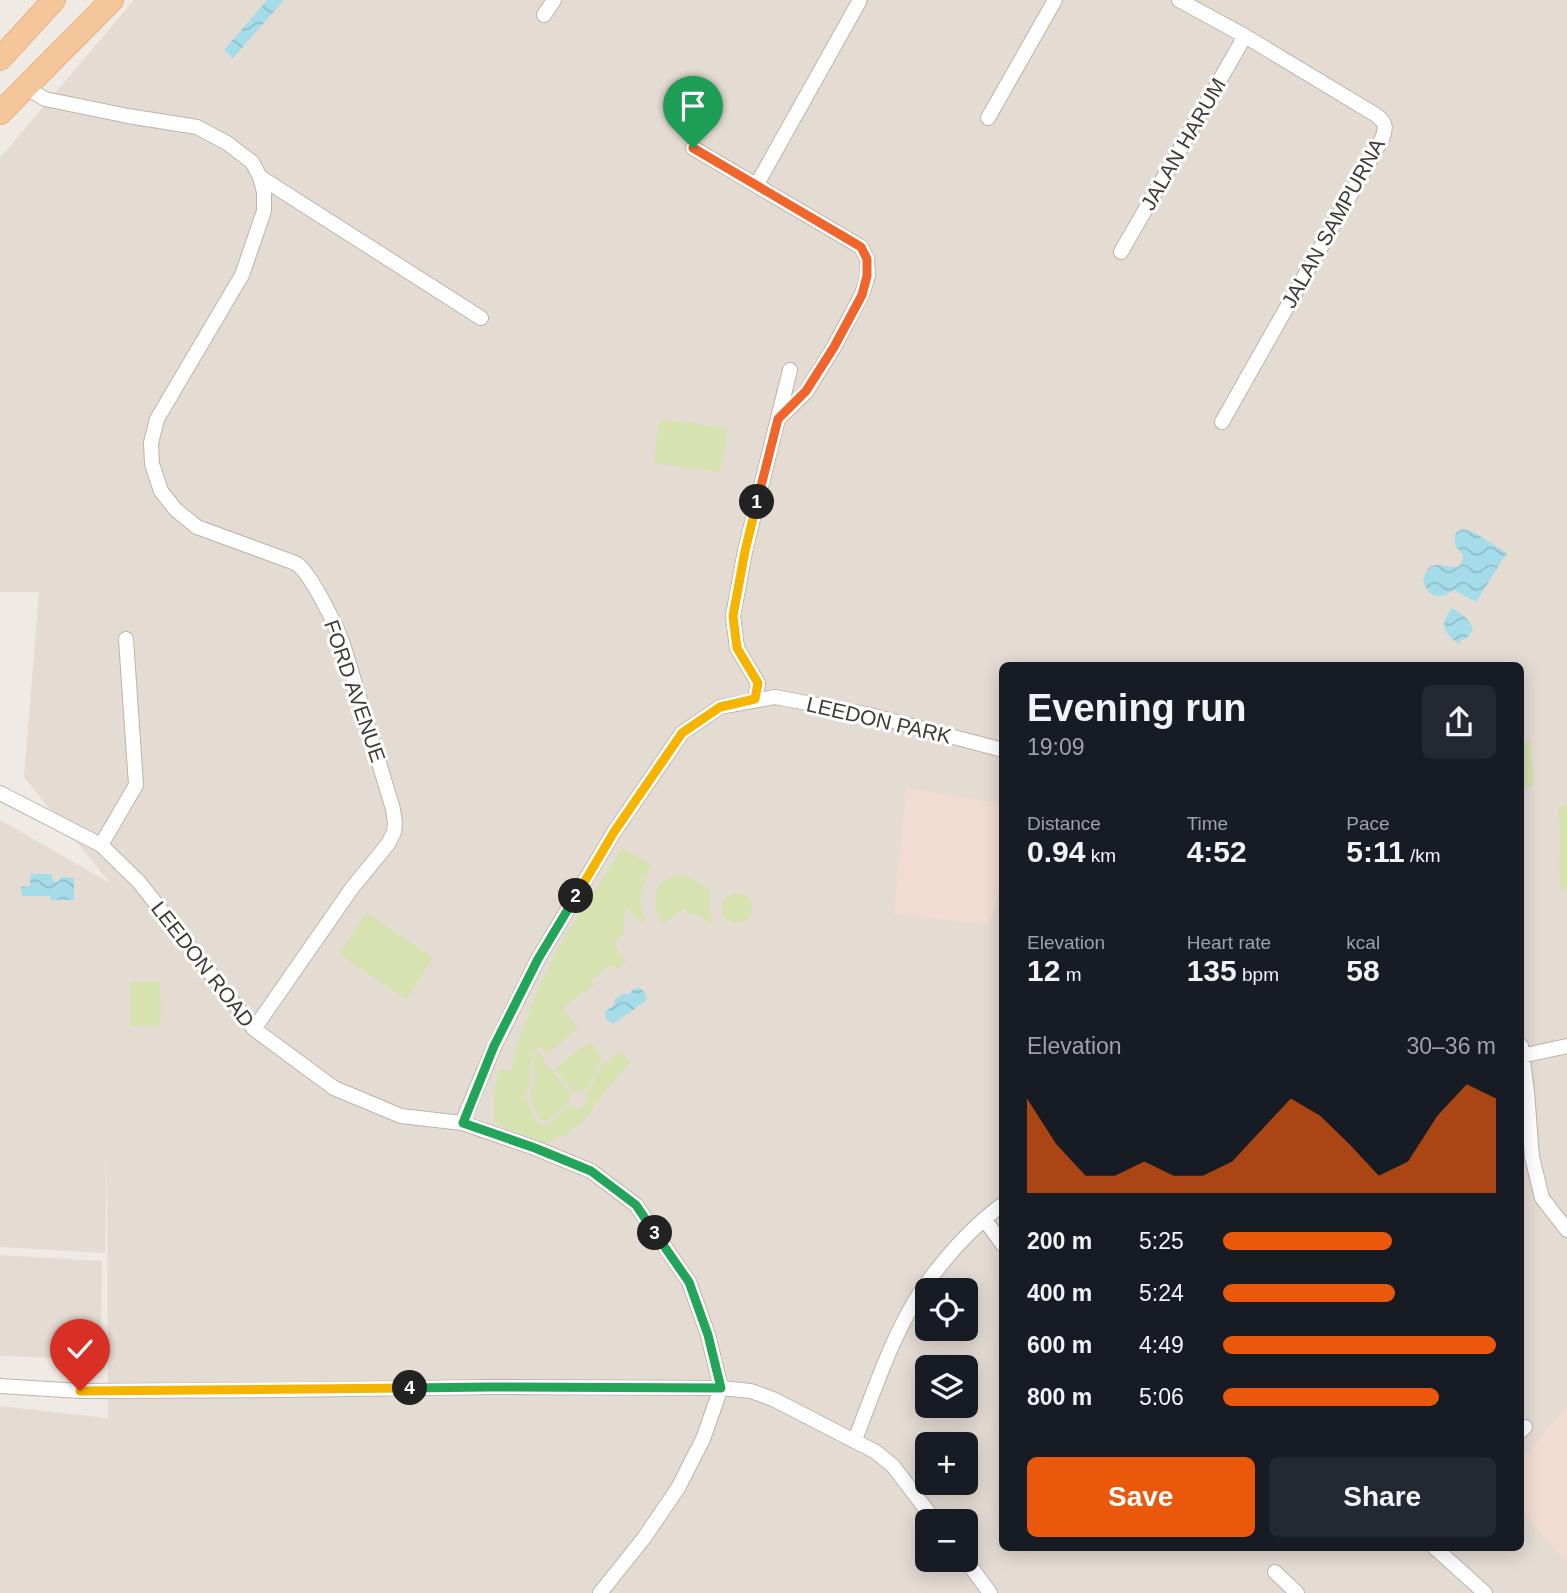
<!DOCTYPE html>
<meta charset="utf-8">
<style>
:root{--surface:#171b24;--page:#242831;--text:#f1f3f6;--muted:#9ea1a6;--accent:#ea580c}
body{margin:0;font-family:Arial,sans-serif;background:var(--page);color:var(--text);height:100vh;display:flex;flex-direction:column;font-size:26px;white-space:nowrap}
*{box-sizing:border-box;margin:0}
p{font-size:23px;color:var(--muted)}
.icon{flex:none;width:38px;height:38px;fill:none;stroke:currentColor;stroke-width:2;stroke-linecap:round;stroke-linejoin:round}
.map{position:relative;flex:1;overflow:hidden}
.panel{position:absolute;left:999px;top:662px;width:525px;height:889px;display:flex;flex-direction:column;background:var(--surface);border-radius:10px;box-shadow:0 4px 18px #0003}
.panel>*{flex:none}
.controls{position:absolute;left:915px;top:1278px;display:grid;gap:14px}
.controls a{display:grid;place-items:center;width:63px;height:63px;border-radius:10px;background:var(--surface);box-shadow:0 4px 18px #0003;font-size:35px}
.pin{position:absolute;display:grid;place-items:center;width:60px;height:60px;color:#fff;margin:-72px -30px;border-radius:50% 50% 50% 0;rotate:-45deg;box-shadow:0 0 7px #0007}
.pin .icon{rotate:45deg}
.km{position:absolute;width:35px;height:35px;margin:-18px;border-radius:50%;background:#222;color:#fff;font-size:19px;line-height:35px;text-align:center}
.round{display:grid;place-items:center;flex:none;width:74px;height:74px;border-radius:10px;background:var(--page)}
.summary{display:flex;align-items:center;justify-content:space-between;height:119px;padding:0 28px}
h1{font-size:38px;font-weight:700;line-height:52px}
.stats{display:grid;grid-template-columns:repeat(3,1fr);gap:10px;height:119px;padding:7px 28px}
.stats div{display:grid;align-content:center}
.stats b{font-size:30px;font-weight:700}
.stats small{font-size:19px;font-weight:400}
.stats p{font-size:19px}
.chart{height:196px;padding:14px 28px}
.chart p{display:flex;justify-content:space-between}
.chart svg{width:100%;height:126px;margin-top:7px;fill:var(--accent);opacity:.7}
.cta{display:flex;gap:14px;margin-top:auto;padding:14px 28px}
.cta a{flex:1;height:80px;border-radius:10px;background:var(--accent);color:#fff;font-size:28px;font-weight:700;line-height:80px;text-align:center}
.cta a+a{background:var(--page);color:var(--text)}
ul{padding:0 28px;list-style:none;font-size:23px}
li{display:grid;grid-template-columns:112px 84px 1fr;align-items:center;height:52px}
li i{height:18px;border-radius:9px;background:var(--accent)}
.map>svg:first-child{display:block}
.residential{fill:#e4dbd3;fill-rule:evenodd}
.commercial{fill:#f1dcd1}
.green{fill:#d6e2b0}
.water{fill:url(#water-waves)}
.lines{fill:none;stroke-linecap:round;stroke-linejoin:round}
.minor-casing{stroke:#beb3ab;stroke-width:16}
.primary-casing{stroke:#d89f6b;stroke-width:24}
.minor{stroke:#fff;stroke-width:14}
.primary{stroke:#f5c699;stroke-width:23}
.split-1-casing{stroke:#fff;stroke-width:14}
.split-2-casing{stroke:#fff;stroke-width:14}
.split-3-casing{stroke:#fff;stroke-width:14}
.split-4-casing{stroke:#fff;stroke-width:14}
.split-5-casing{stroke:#fff;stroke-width:14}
.split-1{stroke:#f0652b;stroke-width:9}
.split-2{stroke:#f5b400;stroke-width:9}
.split-3{stroke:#22a559;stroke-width:9}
.split-4{stroke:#22a559;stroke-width:9}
.split-5{stroke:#f5b400;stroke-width:9}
.labels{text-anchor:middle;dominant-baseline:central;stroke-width:6;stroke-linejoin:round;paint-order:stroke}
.street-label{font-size:21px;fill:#423a35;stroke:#fff}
</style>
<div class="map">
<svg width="1567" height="1593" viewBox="0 0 1567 1593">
<defs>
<pattern id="water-waves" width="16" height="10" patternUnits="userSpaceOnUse" patternTransform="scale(1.75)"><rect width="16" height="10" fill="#a5dce9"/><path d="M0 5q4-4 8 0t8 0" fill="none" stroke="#8fbec8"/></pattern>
</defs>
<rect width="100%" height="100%" fill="#f0eae4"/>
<path class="residential" d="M 134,0 L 1567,0 L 1567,1593 L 0,1593 L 0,1406 L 108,1418 L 107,1148 L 105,1253 L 0,1247 L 0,820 L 110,883 L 24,777 L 39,592 L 0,592 L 0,158 ZM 1003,665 L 1521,665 L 1521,1547 L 1003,1547 ZM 928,1290 L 966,1290 L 966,1328 L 928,1328 ZM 928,1367 L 966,1367 L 966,1405 L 928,1405 ZM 928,1444 L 966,1444 L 966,1482 L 928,1482 ZM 928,1521 L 966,1521 L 966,1559 L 928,1559 Z
M 0,1255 L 102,1261 L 101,1359 L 0,1356 Z"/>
<path class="commercial" d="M 906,788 L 1003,804 L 1003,878 L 989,925 L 894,914 Z
M 1567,1407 L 1567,1558 L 1564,1561 L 1521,1509 L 1521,1460 Z"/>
<path class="green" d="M 660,419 L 727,428 L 721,472 L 654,463 Z
M 1530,740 L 1534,785 L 1521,790 L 1521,744 Z
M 1567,804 L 1567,889 L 1560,888 L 1558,808 Z
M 622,848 L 651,865 C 643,886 637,898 645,920 L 641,923 L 627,907 L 624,915 L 624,934 L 614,943 L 626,961 L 615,970 L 611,965 L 591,980 L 594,985 L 562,1007 L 578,1029 L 547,1053 L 540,1047 L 534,1051 L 530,1067 L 531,1078 L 525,1098 L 538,1124 L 547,1126 L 571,1104 L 578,1110 L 589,1101 L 584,1094 C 596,1086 596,1071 604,1059 L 608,1064 L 611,1061 L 610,1059 L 620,1051 L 630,1063 L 606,1090 L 588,1116 L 568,1134 L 543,1144 L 509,1130 L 494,1122 L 494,1092 L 499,1069 L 511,1071 L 520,1036 L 537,992 L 558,947 Z
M 677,875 L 688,876 L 709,890 L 709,910 L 713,922 L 709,925 C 703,917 700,912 690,915 L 685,908 L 663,924 C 651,904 650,882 677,875 Z
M722 908a15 15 0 1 1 30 0a15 15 0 1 1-30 0Z
M 366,913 L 433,958 L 406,999 L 339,954 Z
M 130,981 L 160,982 L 161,1026 L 130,1026 Z
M 590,1042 L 601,1057 L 589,1087 L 582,1092 L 580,1090 L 574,1093 L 555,1068 Z
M 538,1051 L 545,1059 L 543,1062 L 549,1069 L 551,1068 L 571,1095 L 569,1097 L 570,1101 L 546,1121 L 540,1120 L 530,1098 L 535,1079 L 534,1059 Z"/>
<path class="water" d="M 267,0 L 284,0 L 233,58 L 224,50 Z
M 1462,529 L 1472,531 L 1507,553 L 1476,602 L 1454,590 C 1438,600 1429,599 1423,580 C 1423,578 1427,570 1428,569 C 1441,555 1462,582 1463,554 C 1455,548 1453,542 1456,533 Z
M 1452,608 C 1461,614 1470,618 1473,630 L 1467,638 L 1460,641 L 1460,645 C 1444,632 1438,628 1452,608 Z
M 31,874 L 52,874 L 52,879 L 56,882 L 59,881 L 61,877 L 74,878 L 74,900 L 51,900 L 50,896 L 22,896 L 21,887 L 30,886 Z
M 637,987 L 644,991 L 647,1000 L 613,1024 L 606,1019 L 605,1012 L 615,1004 L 614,1000 L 624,993 L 627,995 Z"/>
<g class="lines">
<g class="minor-casing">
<path id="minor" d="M 1179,0 L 1245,36 L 1376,115 C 1387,123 1386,128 1382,139 L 1222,422
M 544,15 L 554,0
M 25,87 L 45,99 L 128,116 L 197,127 L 227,143 L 252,162 L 260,177 L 264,192 L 264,211 L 242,275 L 157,419 L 151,443 L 152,464 L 161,491 L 176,510 L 197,527 L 287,560 C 290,561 294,562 297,564 C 312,575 336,626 343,644 L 393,809 L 395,823 L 394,832 L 388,844 L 352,888 L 254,1029
M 988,118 L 1055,0
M 693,148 L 851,241 L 861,247 L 867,259 L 868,276 L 862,294 L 834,347 L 806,392 L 778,419
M 260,177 L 481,318
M 757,184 L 860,0
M 1121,252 L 1245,36
M 755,699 L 758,683 L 737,648 L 733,616 L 745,551 L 790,370
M 0,793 L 101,845 L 139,882 L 254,1029 L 334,1088 L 401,1116 L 462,1123 L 535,1148 L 591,1171 L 636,1205 L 689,1282 L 708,1335 L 721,1388 L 703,1439 L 678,1488 L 644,1538 L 600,1593
M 101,845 L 136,785 L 126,639
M 1521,1046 L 1527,1092 L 1532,1157 L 1542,1198 L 1567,1230
M 1521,1056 L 1567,1046
M 462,1123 L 494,1047 L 538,959 L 614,832 L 682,733 L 720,707 L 775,697 L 870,715 L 1003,750
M 985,1220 L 1003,1245
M 0,1386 L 80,1391 L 282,1390 L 489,1387 L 721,1388 L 751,1391 L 773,1399 L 876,1452 L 893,1466 L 935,1521
M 1521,1431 L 1525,1427
M 855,1440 C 874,1391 894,1330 924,1287 C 946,1256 972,1227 1003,1204
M 1434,1547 L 1485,1593
M 965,1559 L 990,1593
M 1275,1572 L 1297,1593"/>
</g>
<g class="primary-casing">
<path id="primary" d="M 0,59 L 54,0
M 0,113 L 112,0"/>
</g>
<use href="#minor" class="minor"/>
<use href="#primary" class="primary"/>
</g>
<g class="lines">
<g class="split-1-casing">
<path id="split-1" d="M 693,148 L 851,241 L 861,247 L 867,259 L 867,276 L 862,295 L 834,347 L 806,391 L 778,419 L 757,502"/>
</g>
<g class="split-2-casing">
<path id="split-2" d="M 576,896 L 614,832 L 682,733 L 720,707 L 755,699 L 758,683 L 737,648 L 733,616 L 745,551 L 757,502"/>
</g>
<g class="split-3-casing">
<path id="split-3" d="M 576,896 L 538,959 L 494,1046 L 463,1123 L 535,1148 L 591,1171 L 636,1205 L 655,1233"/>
</g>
<g class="split-4-casing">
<path id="split-4" d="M 410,1388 L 489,1387 L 721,1388 L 708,1335 L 689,1282 L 655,1233"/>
</g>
<g class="split-5-casing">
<path id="split-5" d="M 80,1391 L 410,1388"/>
</g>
<use href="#split-1" class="split-1"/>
<use href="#split-2" class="split-2"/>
<use href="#split-3" class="split-3"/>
<use href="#split-4" class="split-4"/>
<use href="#split-5" class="split-5"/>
</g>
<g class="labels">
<g class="street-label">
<text transform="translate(1183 144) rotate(-60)">JALAN HARUM</text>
<text transform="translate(1333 223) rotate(-61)">JALAN SAMPURNA</text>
<text transform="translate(355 691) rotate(71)">FORD AVENUE</text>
<text transform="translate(879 720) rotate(13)">LEEDON PARK</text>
<text transform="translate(203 964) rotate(52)">LEEDON ROAD</text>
</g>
</g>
</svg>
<div class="controls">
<a><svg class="icon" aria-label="locate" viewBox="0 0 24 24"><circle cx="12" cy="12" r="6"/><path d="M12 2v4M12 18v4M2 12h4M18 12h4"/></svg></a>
<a><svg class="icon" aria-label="layers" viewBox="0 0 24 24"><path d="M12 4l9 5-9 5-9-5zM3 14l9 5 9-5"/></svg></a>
<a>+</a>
<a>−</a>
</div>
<div class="pin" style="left:693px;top:148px;background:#1e9e55"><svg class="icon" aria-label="arrive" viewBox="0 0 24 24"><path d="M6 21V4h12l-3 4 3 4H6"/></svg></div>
<div class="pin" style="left:80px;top:1391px;background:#d93025"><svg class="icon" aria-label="check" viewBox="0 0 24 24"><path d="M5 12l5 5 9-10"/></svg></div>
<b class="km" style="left:757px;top:502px">1</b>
<b class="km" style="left:576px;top:896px">2</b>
<b class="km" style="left:655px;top:1233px">3</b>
<b class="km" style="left:410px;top:1388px">4</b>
<section class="panel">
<div class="summary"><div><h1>Evening run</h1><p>19:09</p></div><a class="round"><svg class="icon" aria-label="share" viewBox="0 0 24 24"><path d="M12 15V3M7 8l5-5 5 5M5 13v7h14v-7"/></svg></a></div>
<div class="stats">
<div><p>Distance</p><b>0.94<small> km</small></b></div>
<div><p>Time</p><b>4:52</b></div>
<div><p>Pace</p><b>5:11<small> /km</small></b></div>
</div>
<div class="stats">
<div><p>Elevation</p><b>12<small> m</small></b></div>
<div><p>Heart rate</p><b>135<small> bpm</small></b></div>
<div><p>kcal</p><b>58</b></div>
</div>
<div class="chart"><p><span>Elevation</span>30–36 m</p>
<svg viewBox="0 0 160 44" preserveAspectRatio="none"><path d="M0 44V11L10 27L20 38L30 38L40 33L50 38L60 38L70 33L80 22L90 11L100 17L110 27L120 38L130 33L140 17L150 6L160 11V44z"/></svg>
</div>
<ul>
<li><b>200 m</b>5:25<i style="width:62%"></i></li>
<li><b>400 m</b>5:24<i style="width:63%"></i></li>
<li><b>600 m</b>4:49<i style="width:100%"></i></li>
<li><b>800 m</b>5:06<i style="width:79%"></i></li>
</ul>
<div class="cta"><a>Save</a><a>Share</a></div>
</section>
</div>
